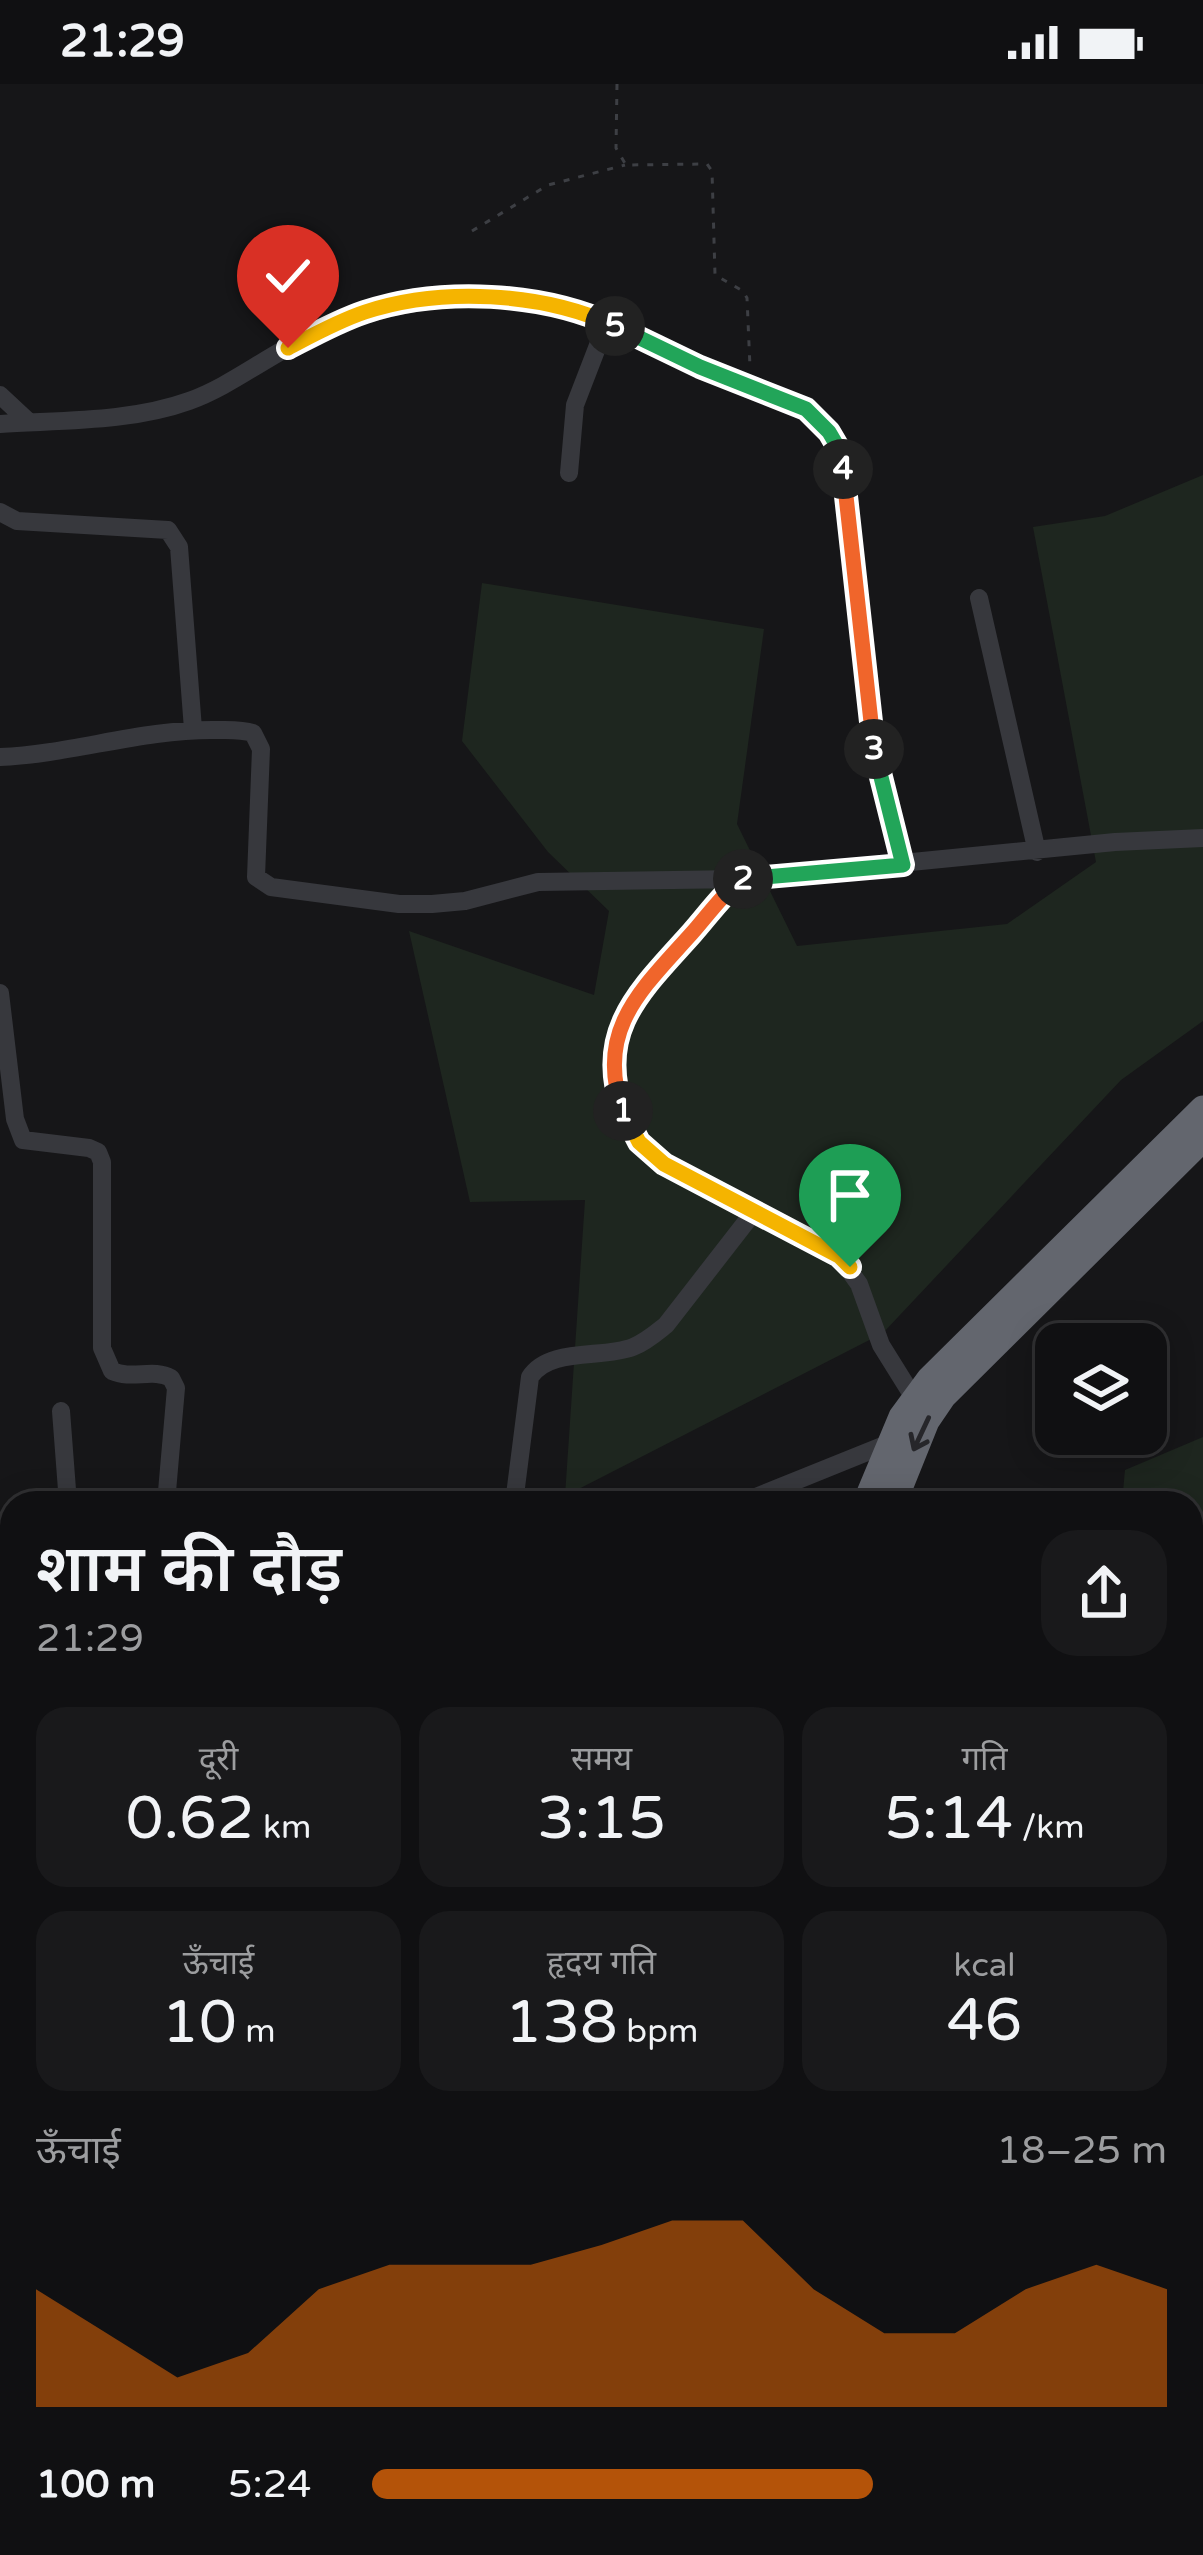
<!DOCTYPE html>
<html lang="hi">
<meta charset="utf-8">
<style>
:root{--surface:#101012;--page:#19191b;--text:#f1f3f6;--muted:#9c9d9f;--line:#303032;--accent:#b45309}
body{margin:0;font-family:"Varela Round","Noto Sans Devanagari",sans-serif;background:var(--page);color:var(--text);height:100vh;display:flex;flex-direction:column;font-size:45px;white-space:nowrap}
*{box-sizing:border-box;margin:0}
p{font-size:39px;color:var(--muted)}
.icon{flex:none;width:66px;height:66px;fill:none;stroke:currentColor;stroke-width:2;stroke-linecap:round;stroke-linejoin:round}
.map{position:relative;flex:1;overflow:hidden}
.sheet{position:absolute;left:0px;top:1407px;width:1203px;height:1065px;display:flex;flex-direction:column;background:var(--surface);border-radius:36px 36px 0 0;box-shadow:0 6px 30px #0003,0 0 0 3px var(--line)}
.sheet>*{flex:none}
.buttons{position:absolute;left:1035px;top:1239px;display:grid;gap:24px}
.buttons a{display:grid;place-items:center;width:132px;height:132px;border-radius:24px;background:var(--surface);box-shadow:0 6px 30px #0003,0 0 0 3px var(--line);font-size:60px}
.pin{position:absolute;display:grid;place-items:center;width:102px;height:102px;color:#fff;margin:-123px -51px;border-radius:50% 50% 50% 0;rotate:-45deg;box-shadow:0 0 12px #0007}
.pin .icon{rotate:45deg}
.km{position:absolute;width:60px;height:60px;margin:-30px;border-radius:50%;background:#222;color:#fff;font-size:33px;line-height:60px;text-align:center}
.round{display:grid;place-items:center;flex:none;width:126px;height:126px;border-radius:36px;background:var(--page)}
.headline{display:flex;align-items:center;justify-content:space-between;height:204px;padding:0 36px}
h1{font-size:66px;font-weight:600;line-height:90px}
.stats{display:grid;grid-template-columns:repeat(3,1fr);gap:18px;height:204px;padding:12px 36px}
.stats div{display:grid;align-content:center;border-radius:30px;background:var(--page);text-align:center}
.stats b{font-size:60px;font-weight:600}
.stats small{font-size:33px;font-weight:400}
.stats p{font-size:33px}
.chart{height:336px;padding:24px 36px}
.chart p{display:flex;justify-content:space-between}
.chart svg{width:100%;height:216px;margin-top:12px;fill:var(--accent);opacity:.7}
ul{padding:0 36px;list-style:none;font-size:39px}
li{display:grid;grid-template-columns:192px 144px 1fr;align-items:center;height:90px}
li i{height:30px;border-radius:15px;background:var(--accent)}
.status{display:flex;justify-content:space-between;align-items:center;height:84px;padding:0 60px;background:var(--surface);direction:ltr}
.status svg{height:33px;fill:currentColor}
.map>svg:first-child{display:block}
.green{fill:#1e261f}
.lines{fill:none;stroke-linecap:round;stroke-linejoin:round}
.path{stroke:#3d3f44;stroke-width:3;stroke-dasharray:6 9;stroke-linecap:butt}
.minor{stroke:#37383d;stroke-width:18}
.highway{stroke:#63666e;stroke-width:27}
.oneway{stroke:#26262a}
.split-1-casing{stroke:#fff;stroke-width:24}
.split-2-casing{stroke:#fff;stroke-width:24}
.split-3-casing{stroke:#fff;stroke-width:24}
.split-4-casing{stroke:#fff;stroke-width:24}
.split-5-casing{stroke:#fff;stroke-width:24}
.split-6-casing{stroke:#fff;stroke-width:24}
.split-1{stroke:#f5b400;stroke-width:15}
.split-2{stroke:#f0652b;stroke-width:15}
.split-3{stroke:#22a559;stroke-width:15}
.split-4{stroke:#f0652b;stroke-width:15}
.split-5{stroke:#22a559;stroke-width:15}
.split-6{stroke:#f5b400;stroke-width:15}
</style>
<div class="status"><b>21:29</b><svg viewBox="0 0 49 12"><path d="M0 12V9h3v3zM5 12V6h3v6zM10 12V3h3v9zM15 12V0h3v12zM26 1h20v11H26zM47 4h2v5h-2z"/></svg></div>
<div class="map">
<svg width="1203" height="2471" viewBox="0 0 1203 2471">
<rect width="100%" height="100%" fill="#161618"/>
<path class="green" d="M 1203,391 L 1203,937 L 1121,996 L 883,1249 L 565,1412 L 585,1116 L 470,1118 L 409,847 L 594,911 L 609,827 L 548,768 L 462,657 L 482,499 L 764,545 L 737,740 L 797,862 L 1007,840 L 1096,778 L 1033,443 L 1105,432 Z
M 1203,1353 L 1203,1571 L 1191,1570 L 1191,1419 L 1122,1419 L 1125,1386 Z"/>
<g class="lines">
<path class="path" d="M 617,0 L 616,64 L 626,81 L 707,80 L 712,87 L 715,191 L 743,207 L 747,214 L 750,283
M 472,147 L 548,101 L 625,81"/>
<path class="minor" d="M 0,311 L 29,338
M 0,340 C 62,336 131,338 189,317 C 223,305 254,282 285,265 C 372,217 460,203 558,223 C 614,235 664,268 717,290 C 768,310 828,322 843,381 L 876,681 L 903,781
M 569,389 L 575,321 L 607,238
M 0,428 L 17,437 L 168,446 L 179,463 L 193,645
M 979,514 L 1037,768
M 0,673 C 72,670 142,645 216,646 C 228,646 241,645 253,649 L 261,665 L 256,793 L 271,803 L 399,820 L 432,820 L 465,817 L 538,798 L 740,795 L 1115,758 L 1203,754
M 740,795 C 664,880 545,973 664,1080 L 839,1172 L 859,1200 L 881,1261 L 914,1314
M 0,909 L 15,1035 L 23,1056 L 89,1064 L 98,1068 L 102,1078 L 102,1264 L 112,1287 C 132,1296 153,1284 171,1294 L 176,1304 L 166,1419
M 61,1327 L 68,1419
M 514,1419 L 530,1293 C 549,1263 603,1275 633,1263 C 646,1258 656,1249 666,1241 L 753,1129
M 741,1419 L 892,1358
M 0,1514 L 12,1515
M 0,1693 L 12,1693
M 0,2034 L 12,2021
M 0,2350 L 12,2351
M 61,2460 L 62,2471
M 196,2460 L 199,2471
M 707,2460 L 709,2471
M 937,2471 L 937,2460
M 976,2471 L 983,2460"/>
<path class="highway" d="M 866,1419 L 902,1333 L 930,1295 L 1203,1025
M 893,1419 L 926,1337 L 943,1312 L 1203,1054
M 418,2471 L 423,2460
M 446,2471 L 450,2460"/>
</g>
<defs><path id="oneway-shaft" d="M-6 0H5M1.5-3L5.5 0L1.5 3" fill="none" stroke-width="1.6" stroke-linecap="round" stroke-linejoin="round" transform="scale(3)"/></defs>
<use class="oneway" href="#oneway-shaft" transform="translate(921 1350) rotate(115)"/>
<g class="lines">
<g class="split-1-casing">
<path id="split-1" d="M 623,1027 L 639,1058 L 664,1080 L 839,1172 L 850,1183"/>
</g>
<g class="split-2-casing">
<path id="split-2" d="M 623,1027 C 594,946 642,905 692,849 C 708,831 724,808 743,795"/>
</g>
<g class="split-3-casing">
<path id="split-3" d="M 743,795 L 903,781 L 874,665"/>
</g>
<g class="split-4-casing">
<path id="split-4" d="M 843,385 L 874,665"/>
</g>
<g class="split-5-casing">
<path id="split-5" d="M 615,242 L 700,283 L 806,325 L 829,348 L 839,365 L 843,385"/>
</g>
<g class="split-6-casing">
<path id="split-6" d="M 288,264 C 313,251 338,237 365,228 C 441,203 542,208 615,242"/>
</g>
<use href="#split-1" class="split-1"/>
<use href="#split-2" class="split-2"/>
<use href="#split-3" class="split-3"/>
<use href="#split-4" class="split-4"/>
<use href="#split-5" class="split-5"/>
<use href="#split-6" class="split-6"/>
</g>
</svg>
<div class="buttons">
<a><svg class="icon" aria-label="layers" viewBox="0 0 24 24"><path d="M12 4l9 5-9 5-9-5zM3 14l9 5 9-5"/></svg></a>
</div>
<div class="pin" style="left:850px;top:1183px;background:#1e9e55"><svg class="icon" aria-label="arrive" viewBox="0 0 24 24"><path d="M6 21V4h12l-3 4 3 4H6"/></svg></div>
<div class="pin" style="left:288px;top:264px;background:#d93025"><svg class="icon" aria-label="check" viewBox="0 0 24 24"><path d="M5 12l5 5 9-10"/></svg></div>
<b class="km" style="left:623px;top:1027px">1</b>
<b class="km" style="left:743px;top:795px">2</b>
<b class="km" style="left:874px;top:665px">3</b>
<b class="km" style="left:843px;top:385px">4</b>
<b class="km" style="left:615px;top:242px">5</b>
<section class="sheet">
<div class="headline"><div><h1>शाम की दौड़</h1><p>21:29</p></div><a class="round"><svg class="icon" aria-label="share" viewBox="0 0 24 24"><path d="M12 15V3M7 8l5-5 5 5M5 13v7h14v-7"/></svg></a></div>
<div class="stats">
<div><p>दूरी</p><b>0.62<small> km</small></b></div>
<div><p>समय</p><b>3:15</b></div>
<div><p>गति</p><b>5:14<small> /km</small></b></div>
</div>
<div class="stats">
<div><p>ऊँचाई</p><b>10<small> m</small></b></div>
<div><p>हृदय गति</p><b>138<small> bpm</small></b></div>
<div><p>kcal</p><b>46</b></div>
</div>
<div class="chart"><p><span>ऊँचाई</span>18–25 m</p>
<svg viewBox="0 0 160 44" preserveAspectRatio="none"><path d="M0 44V20L10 29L20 38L30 33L40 20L50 15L60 15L70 15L80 11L90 6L100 6L110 20L120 29L130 29L140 20L150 15L160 20V44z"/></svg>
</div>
<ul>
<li><b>100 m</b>5:24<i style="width:63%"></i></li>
</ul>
</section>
</div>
